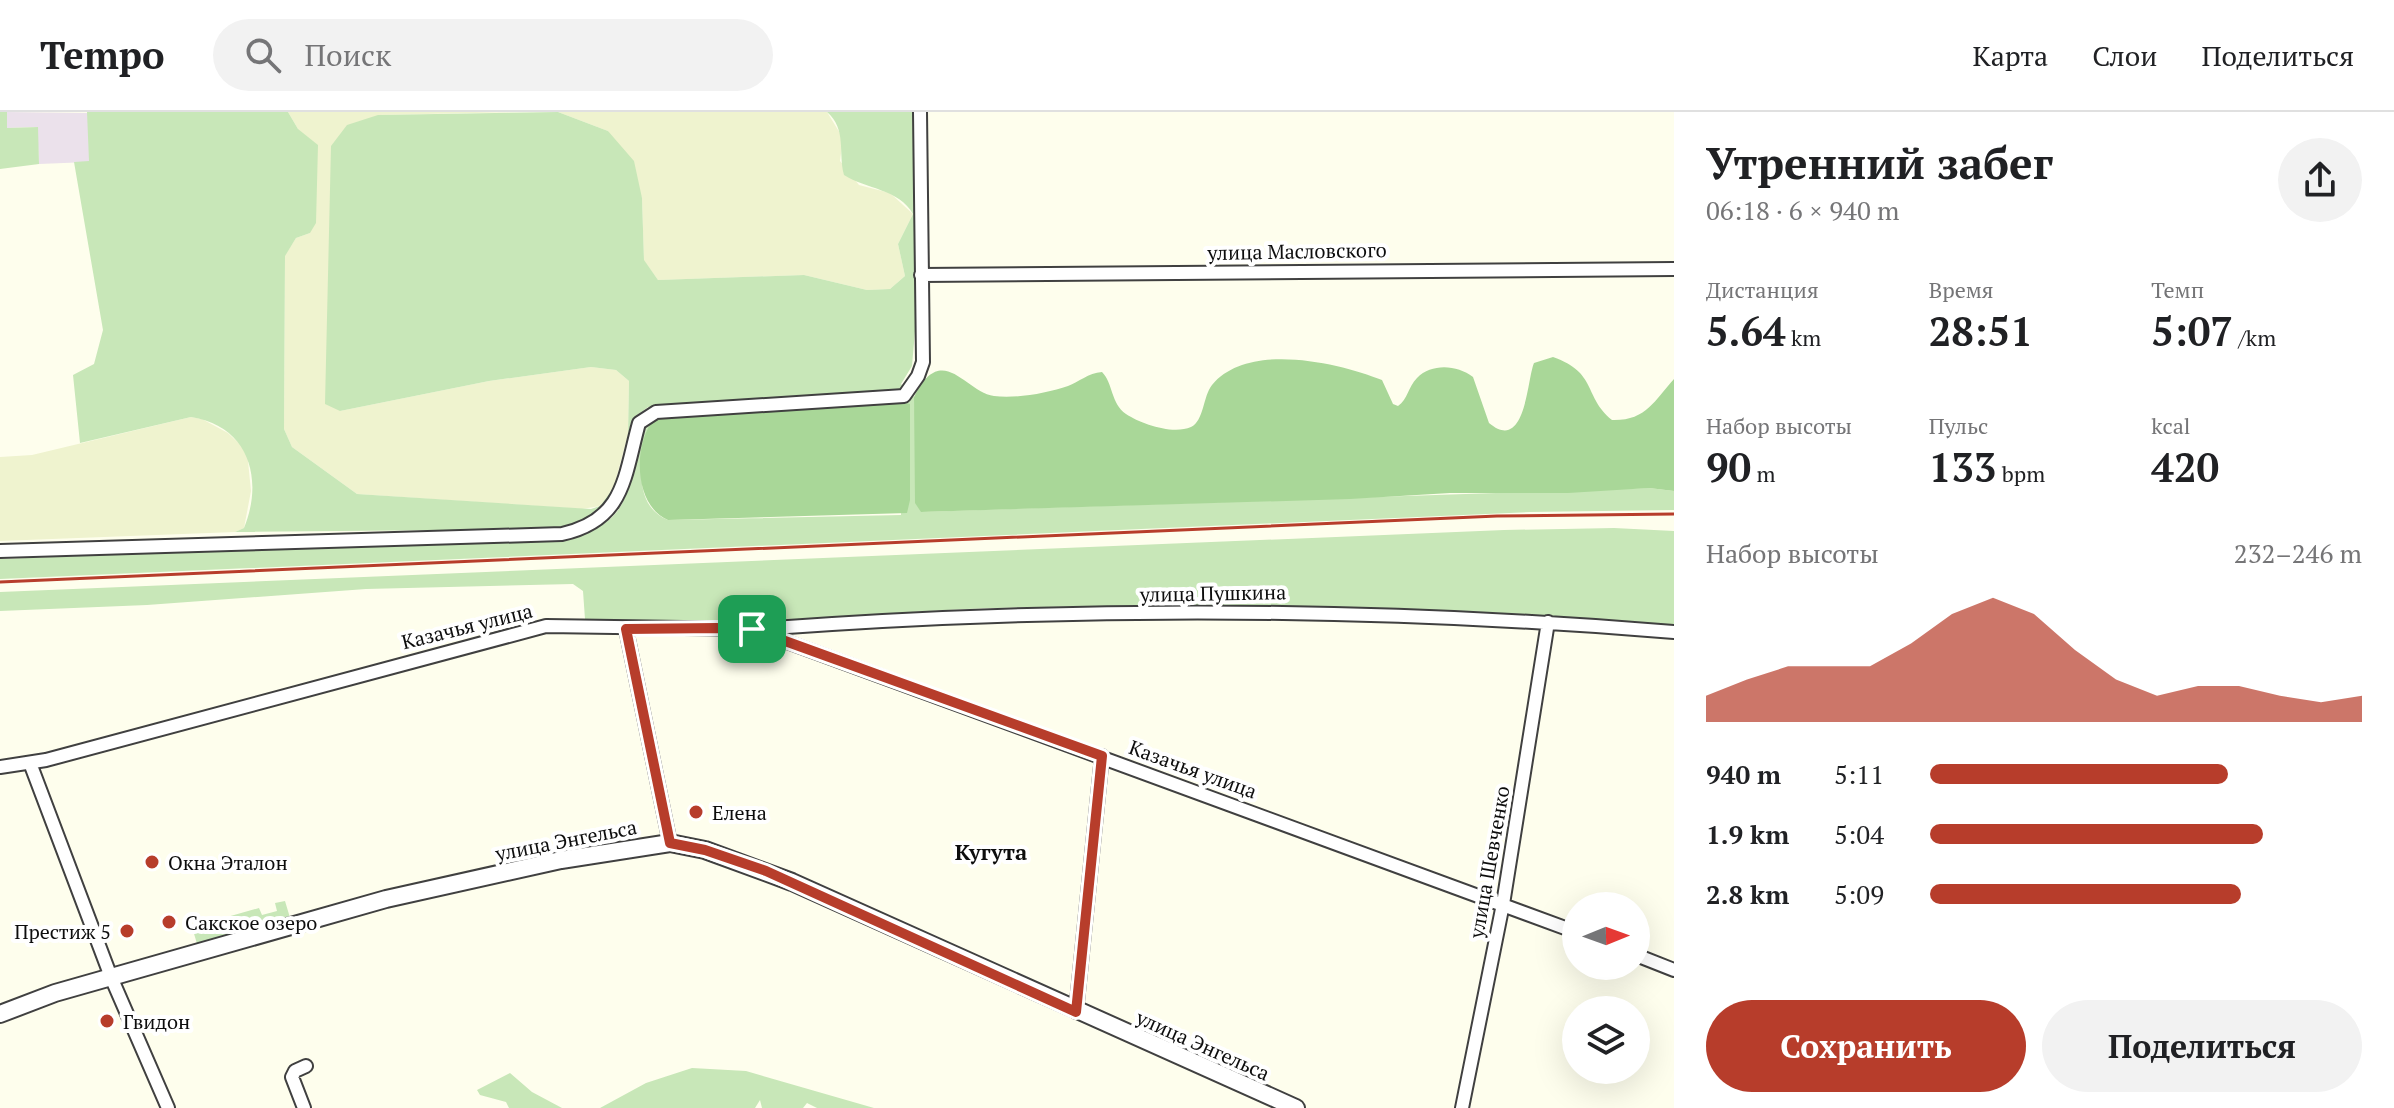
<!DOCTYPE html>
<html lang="ru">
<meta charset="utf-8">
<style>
:root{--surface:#fff;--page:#f2f2f2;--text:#202124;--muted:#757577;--line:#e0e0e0;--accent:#b73d2b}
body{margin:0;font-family:"PT Serif",serif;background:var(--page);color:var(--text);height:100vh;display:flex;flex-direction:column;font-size:30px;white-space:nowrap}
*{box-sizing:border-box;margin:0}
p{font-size:26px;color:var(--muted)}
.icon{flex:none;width:44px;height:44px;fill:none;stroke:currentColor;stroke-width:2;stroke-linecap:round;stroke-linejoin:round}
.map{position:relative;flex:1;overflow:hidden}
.sheet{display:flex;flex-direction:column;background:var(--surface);width:720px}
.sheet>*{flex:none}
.needle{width:52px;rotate:89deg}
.buttons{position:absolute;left:1562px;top:780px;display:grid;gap:16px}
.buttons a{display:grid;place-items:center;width:88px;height:88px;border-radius:50%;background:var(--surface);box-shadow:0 8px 32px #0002;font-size:40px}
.pin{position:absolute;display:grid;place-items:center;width:68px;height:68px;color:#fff;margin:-34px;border-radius:16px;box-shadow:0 4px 12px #0006}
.round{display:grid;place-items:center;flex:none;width:84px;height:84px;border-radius:42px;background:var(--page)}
.overview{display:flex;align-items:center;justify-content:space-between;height:136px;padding:0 32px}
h1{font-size:44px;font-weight:700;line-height:60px}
.stats{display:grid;grid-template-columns:repeat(3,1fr);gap:12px;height:136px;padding:8px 32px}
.stats div{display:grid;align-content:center}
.stats b{font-size:40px;font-weight:700}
.stats small{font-size:22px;font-weight:400}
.stats p{font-size:22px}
.chart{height:224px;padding:16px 32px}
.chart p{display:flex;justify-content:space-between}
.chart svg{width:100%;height:144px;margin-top:8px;fill:var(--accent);opacity:.7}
.primary-button{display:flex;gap:16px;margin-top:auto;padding:16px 32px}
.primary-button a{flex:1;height:92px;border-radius:48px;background:var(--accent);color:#fff;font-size:32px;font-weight:700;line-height:92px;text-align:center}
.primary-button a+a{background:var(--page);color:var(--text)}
ul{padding:0 32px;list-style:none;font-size:26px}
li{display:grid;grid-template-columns:128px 96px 1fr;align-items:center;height:60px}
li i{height:20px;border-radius:10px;background:var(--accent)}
header{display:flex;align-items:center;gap:48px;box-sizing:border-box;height:112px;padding:0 40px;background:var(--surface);border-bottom:2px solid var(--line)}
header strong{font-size:38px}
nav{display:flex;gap:44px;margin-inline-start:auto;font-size:28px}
.search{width:560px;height:72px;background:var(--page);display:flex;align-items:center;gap:20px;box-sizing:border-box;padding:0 28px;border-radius:44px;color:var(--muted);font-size:30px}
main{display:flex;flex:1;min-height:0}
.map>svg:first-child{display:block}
.industrial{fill:#ebe1eb}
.farmland{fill:#eff3cf}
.green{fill:#c8e7b8}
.forest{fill:#a9d798}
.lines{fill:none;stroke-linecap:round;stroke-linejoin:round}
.minor-casing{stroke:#404040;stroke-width:16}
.tertiary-casing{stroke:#404040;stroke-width:20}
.minor{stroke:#fff;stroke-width:12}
.tertiary{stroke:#fff;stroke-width:16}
.rail{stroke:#b73d2b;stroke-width:3}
.route-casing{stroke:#fff;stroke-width:16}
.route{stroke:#b73d2b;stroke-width:10}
.poi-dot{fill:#b73d2b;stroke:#fff;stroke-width:3}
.labels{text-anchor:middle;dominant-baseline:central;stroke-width:8;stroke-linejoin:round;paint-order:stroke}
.street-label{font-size:20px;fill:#0d0d0d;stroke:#fff}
.poi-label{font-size:20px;fill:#0d0d0d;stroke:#fff;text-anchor:start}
.neighbourhood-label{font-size:22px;font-weight:bold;fill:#0d0d0d;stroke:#fff}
</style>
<header>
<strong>Tempo</strong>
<div class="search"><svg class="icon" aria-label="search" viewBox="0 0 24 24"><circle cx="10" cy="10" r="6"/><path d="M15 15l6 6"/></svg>Поиск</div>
<nav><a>Карта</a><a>Слои</a><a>Поделиться</a></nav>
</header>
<main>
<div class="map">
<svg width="1674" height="996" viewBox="0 0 1674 996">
<rect width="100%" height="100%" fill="#fefeed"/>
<path class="industrial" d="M 7,0 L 89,1 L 89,50 L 39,52 L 37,15 L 7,16 Z"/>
<path class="farmland" d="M 288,0 L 522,0 L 378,3 L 340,299 L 489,269 L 591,255 L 616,258 L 629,269 L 628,322 L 614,375 L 600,394 L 582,397 L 357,382 L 292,335 L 284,317 L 285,143 L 296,126 L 310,121 L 298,17 Z
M 558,0 L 827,0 L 843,26 L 840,49 L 859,73 L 890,81 L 913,102 L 898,132 L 905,164 L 890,177 L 867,178 L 804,163 L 658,168 L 644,149 L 642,86 L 608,19 Z
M 191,305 L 202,307 L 228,321 L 247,339 L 251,379 L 244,416 L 235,420 L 0,429 L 0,345 L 32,343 Z"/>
<path class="green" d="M 0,0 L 7,0 L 7,16 L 38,15 L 39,52 L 0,57 Z
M 87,0 L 288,0 L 298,17 L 318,33 L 316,111 L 310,121 L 296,126 L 285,144 L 284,317 L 292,335 L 357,382 L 591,397 L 600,394 L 614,375 C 600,404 582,413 550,417 L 235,420 L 244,416 C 264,367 249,314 191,305 L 80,331 L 73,263 L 94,252 L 103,218 L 74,50 L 89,49 Z
M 558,0 L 608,19 L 634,49 L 642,86 L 644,148 L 658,168 L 804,163 L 867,178 L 890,177 L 905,164 L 898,132 L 913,102 C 899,77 866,77 844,63 C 838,41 847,17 827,0 L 915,0 L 915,219 L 912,254 L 901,272 L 907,278 L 882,285 L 648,295 L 632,307 L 628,322 L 629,269 L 616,258 L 591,255 L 489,269 L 340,299 L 325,292 L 331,34 L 347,13 L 378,3 Z
M 910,281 L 914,285 L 921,400 L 1649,376 L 1674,379 L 1674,398 L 1530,400 L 0,467 L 0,447 L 574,425 C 657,402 613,337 655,306 C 642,336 628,392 668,408 L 901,403 L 900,290 Z
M 1614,416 L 1674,419 L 1674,513 C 1449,493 1222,491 996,496 C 859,500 722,520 585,507 L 583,479 L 573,472 L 366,477 L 147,493 L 0,499 L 0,480 L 1504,418 Z
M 285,789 L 291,809 L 198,835 L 192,815 L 259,796 L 262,803 L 277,799 L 275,791 Z
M 692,956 L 746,959 L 874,996 L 817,996 L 807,991 L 803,996 L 762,996 L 760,988 L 755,996 L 600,996 L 646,971 Z
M 510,961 L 532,980 L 562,996 L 509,996 L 506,990 L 480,983 L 477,978 Z"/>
<path class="forest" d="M 1553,245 C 1598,261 1583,284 1612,308 C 1646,309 1654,289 1674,267 L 1674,379 L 1649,376 L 1568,381 L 1450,381 L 1350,387 L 921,400 L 915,391 L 914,285 C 942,228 965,280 994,284 C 1015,287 1048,281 1068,274 C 1079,270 1088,261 1102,260 C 1113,271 1111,292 1126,302 C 1141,312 1173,323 1191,315 C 1204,309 1203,284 1212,273 C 1248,229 1339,251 1382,268 L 1393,292 L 1398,294 C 1408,287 1408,275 1417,266 C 1432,251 1457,253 1473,265 L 1489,311 C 1526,342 1527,267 1534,251 Z
M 900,290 L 910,292 L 910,388 L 907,401 L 668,408 C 634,394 632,332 655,306 Z"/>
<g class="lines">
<g class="minor-casing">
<path id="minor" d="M 921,163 L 1674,157
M 0,439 L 562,422 C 625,408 624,365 639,311 L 656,300 L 904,284 L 918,264 L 923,250 L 920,0
M 626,517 L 670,731
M 759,517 C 1063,494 1370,495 1674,520
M 30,651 L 111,865 L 168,996
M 0,655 L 46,648 L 546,514 L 752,517 L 1576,820
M 1636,843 L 1674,858
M 1076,900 L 1102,644
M 304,996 L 292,965 L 295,959 L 306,954
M 1462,996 L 1503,792 L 1548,510"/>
</g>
<g class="tertiary-casing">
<path id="tertiary" d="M 0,902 L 55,881 L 386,787 L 561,748 L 670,731 L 705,738 L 792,770 L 1296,996"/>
</g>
<use href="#minor" class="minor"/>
<use href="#tertiary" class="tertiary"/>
<path class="rail" d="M 0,470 L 1497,404 L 1674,402"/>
</g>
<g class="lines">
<g class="route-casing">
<path id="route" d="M 716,516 L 752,517 L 1102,644 L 1076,900 L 766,759 L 705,738 L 670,731 L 626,517 Z"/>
</g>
<use href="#route" class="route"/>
</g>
<g class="poi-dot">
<circle cx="696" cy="700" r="8"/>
<circle cx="152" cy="750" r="8"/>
<circle cx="169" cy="810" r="8"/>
<circle cx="127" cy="819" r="8"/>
<circle cx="107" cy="909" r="8"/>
</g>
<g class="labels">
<g class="street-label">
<text transform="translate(1297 139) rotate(-1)">улица Масловского</text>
<text transform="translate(1213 481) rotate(-1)">улица Пушкина</text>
<text transform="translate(467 514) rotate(-14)">Казачья улица</text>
<text transform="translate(1193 657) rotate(20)">Казачья улица</text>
<text transform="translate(566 728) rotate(-11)">улица Энгельса</text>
<text transform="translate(1489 750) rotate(-80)">улица Шевченко</text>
<text transform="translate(1203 933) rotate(24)">улица Энгельса</text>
</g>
<g class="poi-label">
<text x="712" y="700">Елена</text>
<text x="168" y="750">Окна Эталон</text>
<text x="185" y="810">Сакское озеро</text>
<text x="111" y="819" text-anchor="end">Престиж 5</text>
<text x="123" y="909">Гвидон</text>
</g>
<g class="neighbourhood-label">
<text x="991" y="739">Кугута</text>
</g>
</g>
</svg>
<div class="buttons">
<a><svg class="needle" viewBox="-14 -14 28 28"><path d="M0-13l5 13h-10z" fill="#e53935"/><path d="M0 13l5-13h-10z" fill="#757577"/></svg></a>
<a><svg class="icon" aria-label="layers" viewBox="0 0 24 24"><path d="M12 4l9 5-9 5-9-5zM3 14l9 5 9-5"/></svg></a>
</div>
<div class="pin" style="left:752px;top:517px;background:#1e9e55"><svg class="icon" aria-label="arrive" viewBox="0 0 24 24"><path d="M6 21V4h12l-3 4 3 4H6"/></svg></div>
</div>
<section class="sheet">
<div class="overview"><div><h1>Утренний забег</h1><p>06:18 · 6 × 940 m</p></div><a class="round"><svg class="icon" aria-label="share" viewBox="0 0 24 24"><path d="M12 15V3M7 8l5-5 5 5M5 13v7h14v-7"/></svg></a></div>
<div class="stats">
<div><p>Дистанция</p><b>5.64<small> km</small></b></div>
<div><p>Время</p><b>28:51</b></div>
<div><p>Темп</p><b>5:07<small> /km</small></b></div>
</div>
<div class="stats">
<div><p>Набор высоты</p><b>90<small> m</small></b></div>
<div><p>Пульс</p><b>133<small> bpm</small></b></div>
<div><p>kcal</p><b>420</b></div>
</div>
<div class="chart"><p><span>Набор высоты</span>232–246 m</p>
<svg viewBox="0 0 160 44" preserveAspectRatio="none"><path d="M0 44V36L10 31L20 27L30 27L40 27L50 20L60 11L70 6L80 11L90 22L100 31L110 36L120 33L130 33L140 36L150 38L160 36V44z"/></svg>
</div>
<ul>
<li><b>940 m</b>5:11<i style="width:69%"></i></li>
<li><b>1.9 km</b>5:04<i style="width:77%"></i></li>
<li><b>2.8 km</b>5:09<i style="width:72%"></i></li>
</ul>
<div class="primary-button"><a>Сохранить</a><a>Поделиться</a></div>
</section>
</main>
